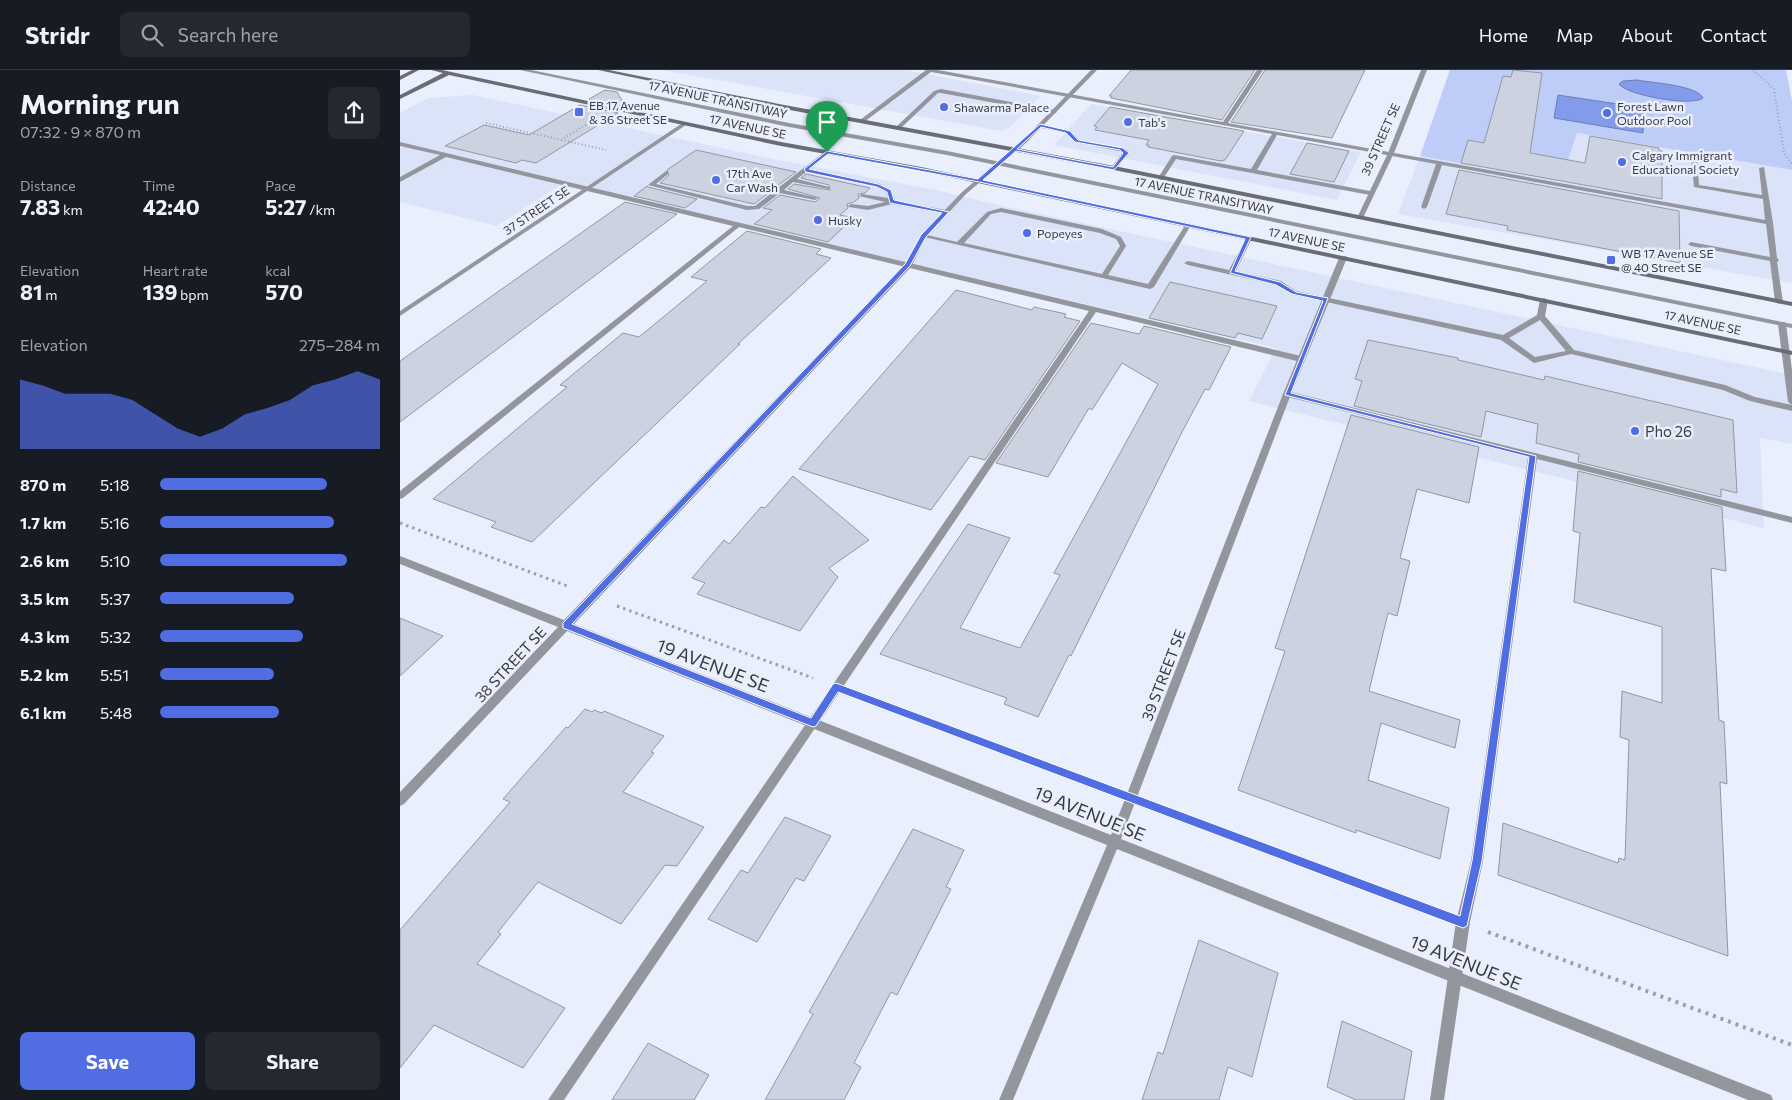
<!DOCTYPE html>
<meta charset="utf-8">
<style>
:root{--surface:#171b24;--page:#242831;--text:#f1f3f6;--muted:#9ea1a6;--line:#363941;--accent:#516de2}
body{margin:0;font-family:Commissioner,sans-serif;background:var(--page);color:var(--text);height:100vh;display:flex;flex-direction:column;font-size:19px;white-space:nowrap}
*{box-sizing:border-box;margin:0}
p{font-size:16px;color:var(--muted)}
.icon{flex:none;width:28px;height:28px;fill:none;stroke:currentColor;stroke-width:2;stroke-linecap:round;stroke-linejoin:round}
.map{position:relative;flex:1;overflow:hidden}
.details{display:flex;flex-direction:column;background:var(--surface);width:400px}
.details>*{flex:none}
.pin{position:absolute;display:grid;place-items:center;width:42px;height:42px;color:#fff;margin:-51px -21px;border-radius:50% 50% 50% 0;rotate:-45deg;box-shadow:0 0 5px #0007}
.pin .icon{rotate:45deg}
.round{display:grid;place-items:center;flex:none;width:52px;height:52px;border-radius:8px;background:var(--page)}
.head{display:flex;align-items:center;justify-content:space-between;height:85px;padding:0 20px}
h1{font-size:28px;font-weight:700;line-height:38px}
.figures{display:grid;grid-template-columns:repeat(3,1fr);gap:8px;height:85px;padding:5px 20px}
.figures div{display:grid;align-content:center}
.figures b{font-size:21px;font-weight:700}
.figures small{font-size:14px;font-weight:400}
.figures p{font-size:14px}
.chart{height:140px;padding:10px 20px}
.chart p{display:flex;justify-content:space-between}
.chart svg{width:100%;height:90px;margin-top:5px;fill:var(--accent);opacity:.7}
.action{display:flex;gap:10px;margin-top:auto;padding:10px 20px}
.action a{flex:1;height:58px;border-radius:8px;background:var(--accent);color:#fff;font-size:20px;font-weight:700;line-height:58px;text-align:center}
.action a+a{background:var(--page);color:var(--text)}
ul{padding:0 20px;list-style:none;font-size:16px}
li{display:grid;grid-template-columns:80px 60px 1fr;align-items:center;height:38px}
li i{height:12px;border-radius:6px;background:var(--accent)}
header{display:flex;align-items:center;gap:30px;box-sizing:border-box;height:70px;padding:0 25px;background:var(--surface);border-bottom:1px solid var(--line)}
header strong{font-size:24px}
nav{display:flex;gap:28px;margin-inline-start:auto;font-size:18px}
.search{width:350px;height:45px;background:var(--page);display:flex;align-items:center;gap:12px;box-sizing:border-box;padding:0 18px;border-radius:8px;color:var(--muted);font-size:19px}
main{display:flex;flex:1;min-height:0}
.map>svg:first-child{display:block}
.built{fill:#dbe3f9}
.green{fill:#becdf8}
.water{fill:#829bea;stroke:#6c7eb7}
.building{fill:#ccd2e0;stroke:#9297a4}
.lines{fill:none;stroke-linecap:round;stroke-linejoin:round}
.path-far2{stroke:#9ca0ab;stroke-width:2;stroke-dasharray:1 2.5;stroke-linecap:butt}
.path-far1{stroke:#9ca0ab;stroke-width:3;stroke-dasharray:2.5 4;stroke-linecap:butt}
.path{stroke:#9ca0ab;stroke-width:4;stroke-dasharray:3 5;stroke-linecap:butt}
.lane{fill:#94969d;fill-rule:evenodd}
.street{fill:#94969d;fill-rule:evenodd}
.secondary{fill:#696c75;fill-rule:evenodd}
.route{fill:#516de2;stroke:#fff;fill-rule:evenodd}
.poi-dot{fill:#516de2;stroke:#eaeffe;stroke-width:2}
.labels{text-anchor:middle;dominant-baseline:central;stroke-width:5;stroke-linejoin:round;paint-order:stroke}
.far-street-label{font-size:12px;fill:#393b41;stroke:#eaeffe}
.far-poi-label{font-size:12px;fill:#393b41;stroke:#eaeffe;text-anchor:start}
.poi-label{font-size:15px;fill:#393b41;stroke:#eaeffe;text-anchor:start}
.street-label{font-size:15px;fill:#393b41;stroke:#eaeffe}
.near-street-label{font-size:18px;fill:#393b41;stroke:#eaeffe}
</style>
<header>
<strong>Stridr</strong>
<div class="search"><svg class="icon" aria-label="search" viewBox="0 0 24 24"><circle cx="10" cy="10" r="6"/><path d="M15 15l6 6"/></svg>Search here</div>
<nav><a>Home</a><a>Map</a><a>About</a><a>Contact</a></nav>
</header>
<main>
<section class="details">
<div class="head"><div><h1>Morning run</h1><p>07:32 · 9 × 870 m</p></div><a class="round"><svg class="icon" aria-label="share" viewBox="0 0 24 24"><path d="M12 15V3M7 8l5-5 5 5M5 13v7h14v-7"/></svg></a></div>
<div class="figures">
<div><p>Distance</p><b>7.83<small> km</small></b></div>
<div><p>Time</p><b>42:40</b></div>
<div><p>Pace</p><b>5:27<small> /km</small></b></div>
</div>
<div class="figures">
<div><p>Elevation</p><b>81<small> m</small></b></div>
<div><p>Heart rate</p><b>139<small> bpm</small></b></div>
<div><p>kcal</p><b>570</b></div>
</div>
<div class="chart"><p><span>Elevation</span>275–284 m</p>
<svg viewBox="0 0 160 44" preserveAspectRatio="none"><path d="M0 44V10L10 13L20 17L30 17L40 17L50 20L60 27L70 34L80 38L90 34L100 27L110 24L120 20L130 13L140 10L150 6L160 10V44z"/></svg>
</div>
<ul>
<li><b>870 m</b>5:18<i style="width:76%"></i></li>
<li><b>1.7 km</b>5:16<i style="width:79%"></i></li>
<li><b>2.6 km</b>5:10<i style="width:85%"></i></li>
<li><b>3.5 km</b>5:37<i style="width:61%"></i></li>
<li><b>4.3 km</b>5:32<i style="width:65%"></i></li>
<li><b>5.2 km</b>5:51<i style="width:52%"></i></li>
<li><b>6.1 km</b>5:48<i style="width:54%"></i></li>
</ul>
<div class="action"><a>Save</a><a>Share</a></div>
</section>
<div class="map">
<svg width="1392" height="1030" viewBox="0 0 1392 1030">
<rect width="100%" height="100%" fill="#eaeffe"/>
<path class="built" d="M 262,0 L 505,0 L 641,26 L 609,58 L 601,61 Z
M 73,25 L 378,90 L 536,120 L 594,134 L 1392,305 L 1392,374 L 1360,368 L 1364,458 L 849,331 L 876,278 L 163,113 L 97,156 L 0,132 L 0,43 L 28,28 Z
M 691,34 L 961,82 L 937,130 L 654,75 Z
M 1177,63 L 1392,100 L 1392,213 L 998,144 L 1020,86 L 1160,111 Z"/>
<path class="green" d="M 1050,0 L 1386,0 L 1392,31 L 1392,100 L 1177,63 L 1161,111 L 1020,86 Z"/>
<path class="water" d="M 1237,10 C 1252,13 1297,15 1303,28 C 1292,37 1226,25 1219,14 L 1223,11 Z
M 1158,25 L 1244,38 L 1243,63 L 1154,48 Z"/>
<path class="building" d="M 731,0 L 855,0 L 822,50 L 711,28 L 712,26 L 709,26 Z
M 865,0 L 965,0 L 932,68 L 831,52 Z
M 1113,0 L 1142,3 L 1130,83 L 1185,93 L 1190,66 L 1259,78 L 1259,81 L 1262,81 L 1262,129 L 1061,93 L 1068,70 L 1084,73 L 1103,6 L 1111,7 Z
M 205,20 L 217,22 L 226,37 L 189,29 Z
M 180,35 L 218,43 L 136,93 L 122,90 L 116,93 L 45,76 L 84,55 L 129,65 Z
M 710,37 L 844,61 L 825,90 L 821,91 L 748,77 L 749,75 L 746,75 L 749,70 L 695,60 L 697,57 L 694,56 Z
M 907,73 L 949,81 L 934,112 L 890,104 Z
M 296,80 L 396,102 L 377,116 L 349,113 L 350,118 L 370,122 L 354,134 L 260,113 L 269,105 L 267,100 Z
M 1059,100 L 1279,141 L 1280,193 L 1107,160 L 1108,156 L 1046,144 Z
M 406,104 L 470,118 L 465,123 L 458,124 L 459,128 L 454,132 L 447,134 L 448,138 L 440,145 L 453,148 L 428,172 L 354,154 L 372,140 L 363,138 L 380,125 L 415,132 L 420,128 L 388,119 L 394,114 L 430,120 L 429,115 L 401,108 Z
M 247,116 L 248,117 L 297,129 L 285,138 L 234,126 Z
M 225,132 L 277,144 L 0,352 L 0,291 Z
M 347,161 L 421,179 L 416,184 L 431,188 L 338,274 L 340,274 L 132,472 L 91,457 L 96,452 L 33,429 L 167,317 L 160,315 L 223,263 L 239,267 L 307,211 L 291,207 Z
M 770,212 L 877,236 L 862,269 L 838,263 L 835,268 L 749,248 Z
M 556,220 L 632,240 L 634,237 L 666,244 L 664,247 L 680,251 L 585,390 L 570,386 L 531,440 L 399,399 Z
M 691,253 L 739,264 L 744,256 L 831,277 L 809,320 L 805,319 L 782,362 L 671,586 L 669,585 L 638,647 L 604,634 L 607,628 L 480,584 L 568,454 L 610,468 L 560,558 L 620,578 L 660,505 L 654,503 L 758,314 L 722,293 L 692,340 L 689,338 L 648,407 L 596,393 Z
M 968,270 L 1058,288 L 1058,290 L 1144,310 L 1145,306 L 1333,350 L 1337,423 L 1321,419 L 1321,427 L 1178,392 L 1179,384 L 1136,373 L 1138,354 L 1086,341 L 1081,367 L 954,336 L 962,311 L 955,309 Z
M 951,345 L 1079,377 L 1069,433 L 1017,419 L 1000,488 L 1010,491 L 997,546 L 988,543 L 969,621 L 1060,650 L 1055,678 L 981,653 L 968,710 L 1049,738 L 1040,789 L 956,760 L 956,763 L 838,720 L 885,581 L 875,578 Z
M 1178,401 L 1322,437 L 1326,501 L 1311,498 L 1319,650 L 1324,652 L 1327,714 L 1320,712 L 1328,886 L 1098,805 L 1103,753 L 1218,793 L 1219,788 L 1225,790 L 1229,670 L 1220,667 L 1222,621 L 1262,633 L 1262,557 L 1174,532 L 1180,463 L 1173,461 Z
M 393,406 L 469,470 L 429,498 L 438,507 L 400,561 L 297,524 L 305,513 L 292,508 L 324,470 L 329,474 L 361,437 L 365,438 Z
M 0,548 L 43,566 L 0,606 Z
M 185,639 L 192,642 L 194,640 L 202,643 L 204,641 L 264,666 L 251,682 L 254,683 L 223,722 L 304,757 L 277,796 L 265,795 L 221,854 L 138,812 L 98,862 L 101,864 L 77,894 L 165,938 L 123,998 L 34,955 L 0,998 L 0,860 L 110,732 L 103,729 L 166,657 L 168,658 Z
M 385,747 L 431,766 L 404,811 L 396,808 L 357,872 L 308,849 L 341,800 L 348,803 Z
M 513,759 L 564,780 L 546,817 L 551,819 L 497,925 L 491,922 L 454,993 L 461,997 L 444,1030 L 365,1030 L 413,944 L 409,942 Z
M 799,870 L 878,903 L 852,1007 L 828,997 L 819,1030 L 742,1030 L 758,982 L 763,984 Z
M 942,951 L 1012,981 L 1004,1030 L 956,1030 L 927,1017 Z
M 248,973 L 309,1005 L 294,1030 L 212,1030 Z"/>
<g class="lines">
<path class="path-far2" d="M 1353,0 L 1374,19 L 1384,83 L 1392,94
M 86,53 L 206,80
M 161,70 L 187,54"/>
<path class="path-far1" d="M 0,453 L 170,517
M 217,536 L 413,608
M 459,625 L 581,671"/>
<path class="path" d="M 578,670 L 708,719
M 754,736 L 1038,843
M 1088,862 L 1392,975"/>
<path class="lane" d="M 120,0 L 131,0 L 389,53 L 547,81 L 1392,254 L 1392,258 L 547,85 L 389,57 Z
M 526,0 L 538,0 L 823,52 L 857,0 L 863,0 L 828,53 L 1365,150 L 1363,129 L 1294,117 L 1291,88 L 1294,86 L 1297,88 L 1299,115 L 1362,125 L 1359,98 L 1364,97 L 1373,153 L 1377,188 L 1379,190 L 1377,192 L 1383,232 L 1379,234 L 1375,232 L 1370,191 L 1291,176 L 1288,174 L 1291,172 L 1370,187 L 1366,154 L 1042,95 L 1027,137 L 1024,139 L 1021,137 L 1036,94 L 877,65 L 857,100 L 970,121 L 973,123 L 970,125 L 776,89 L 763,109 L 761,110 L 758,108 L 772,86 L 774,85 L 851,99 L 872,64 L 531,2 L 464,52 L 460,52 L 460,50 Z
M 541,19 L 654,40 L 657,42 L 654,44 L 541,23 L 538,23 L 501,58 L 497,58 L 497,56 L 534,21 Z
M 639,54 L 670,61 L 679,70 L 727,80 L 729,83 L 716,99 L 712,99 L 711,98 L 723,82 L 675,72 L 666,63 L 637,57 L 637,55 Z
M 0,72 L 901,286 L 905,289 L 901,292 L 696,242 L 164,1030 L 148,1030 L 689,241 L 339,157 L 3,428 L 0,429 L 0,421 L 333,156 L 46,87 L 0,112 L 0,107 L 40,85 L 0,76 Z
M 427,80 L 430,82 L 429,83 L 410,99 L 480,114 L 491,120 L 495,131 L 546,140 L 549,142 L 546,144 L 492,134 L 468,140 L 449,137 L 448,136 L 451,134 L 468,136 L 485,132 L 459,126 L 462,124 L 488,128 L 486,122 L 476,117 L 406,102 L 397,109 L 429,117 L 429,119 L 393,112 L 384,120 L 418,128 L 415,130 L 380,123 L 359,139 L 347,140 L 248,115 L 266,101 L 268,102 L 268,104 L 256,114 L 347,136 L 355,136 L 374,121 L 350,116 L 350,114 L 378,118 Z
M 601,138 L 702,159 L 721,167 L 726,176 L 708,205 L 748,214 L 786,154 L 791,155 L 754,217 L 750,219 L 520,166 L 523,164 L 557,172 L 587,142 ZM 601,142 L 700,163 L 716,169 L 720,176 L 702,204 L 564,173 L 591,144 Z
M 849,166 L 852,168 L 836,201 L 881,211 L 896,221 L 1103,265 L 1137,245 L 1140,230 L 1144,228 L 1148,230 L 1145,246 L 1174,280 L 1325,315 L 1355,327 L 1392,335 L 1392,341 L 1350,331 L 1323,320 L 1171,284 L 1134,293 L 1101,270 L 894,225 L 876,215 L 788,195 L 784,193 L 788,191 L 829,200 L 846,168 ZM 1140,250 L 1166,281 L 1135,287 L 1109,268 Z
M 887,321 L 1392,447 L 1392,453 L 1137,389 L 1083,791 L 1070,852 L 1044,1030 L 1030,1030 L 1056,852 L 1071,791 L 1128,387 L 884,326 L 883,324 Z"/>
<path class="street" d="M 691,0 L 697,0 L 627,72 L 566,124 L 526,167 L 511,197 L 174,554 L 711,765 L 883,324 L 939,188 L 946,186 L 947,188 L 891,324 L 721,769 L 1366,1023 L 1371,1025 L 1373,1030 L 1348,1030 L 717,779 L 613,1030 L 599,1030 L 707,775 L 167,561 L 4,734 L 0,736 L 0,722 L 158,557 L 0,494 L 0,486 L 164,550 L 505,194 L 521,165 L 562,122 L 623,70 Z
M 1021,0 L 1027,0 L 994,83 L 963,148 L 958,149 L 957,148 L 988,83 Z
M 284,52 L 287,54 L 286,55 L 0,246 L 0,241 Z
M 1379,252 L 1385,252 L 1386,254 L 1392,300 L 1392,335 L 1388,332 L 1378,254 Z"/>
<path class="secondary" d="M 12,0 L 19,0 L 0,10 L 0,6 Z
M 31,0 L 42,0 L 381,72 L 521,97 L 1392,281 L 1392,285 L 521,101 L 381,76 L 49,5 L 0,29 L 0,25 L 43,3 Z
M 198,0 L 209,0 L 379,34 L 714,96 L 1392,232 L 1392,236 L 714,100 L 379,38 Z"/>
</g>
<path class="route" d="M 640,54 L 670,61 L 678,70 L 723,78 L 729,83 L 714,100 L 616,81 L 583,110 L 851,167 L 835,201 L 880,212 L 896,222 L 928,228 L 891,323 L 1136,386 L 1082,791 L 1067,856 L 1063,858 L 438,622 L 416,656 L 413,657 L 163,558 L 163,553 L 505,194 L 521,165 L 542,143 L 490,133 L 487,122 L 477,117 L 406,102 L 404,99 L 427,81 L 578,109 ZM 641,57 L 666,63 L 675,72 L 720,80 L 723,83 L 713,97 L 617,79 ZM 428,84 L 579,112 L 845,169 L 830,203 L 876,215 L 892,224 L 923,231 L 885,325 L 1129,387 L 1072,791 L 1060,846 L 436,613 L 433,614 L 411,648 L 172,554 L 510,196 L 526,167 L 549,142 L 494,130 L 491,120 L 478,114 L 409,99 Z"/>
<g class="poi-dot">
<circle cx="544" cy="37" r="5"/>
<rect x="174" y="37" width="10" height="10" rx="2.5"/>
<circle cx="1207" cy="43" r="5"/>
<circle cx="728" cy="52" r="5"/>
<circle cx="1222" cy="92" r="5"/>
<circle cx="316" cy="110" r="5"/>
<circle cx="418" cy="150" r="5"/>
<circle cx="627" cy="163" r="5"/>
<rect x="1206" y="185" width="10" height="10" rx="2.5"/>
<circle cx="1235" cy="361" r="5"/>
</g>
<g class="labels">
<g class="far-street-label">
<text transform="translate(318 29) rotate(12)">17 AVENUE TRANSITWAY</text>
<text transform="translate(348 56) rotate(12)">17 AVENUE SE</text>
<text transform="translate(980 69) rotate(-66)">39 STREET SE</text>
<text transform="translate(804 125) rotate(12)">17 AVENUE TRANSITWAY</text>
<text transform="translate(136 140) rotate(-34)">37 STREET SE</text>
<text transform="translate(907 169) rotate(12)">17 AVENUE SE</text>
<text transform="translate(1303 252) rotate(12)">17 AVENUE SE</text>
</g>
<g class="far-poi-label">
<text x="189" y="35">EB 17 Avenue<tspan x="189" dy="14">&amp; 36 Street SE</tspan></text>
<text x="1217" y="36">Forest Lawn<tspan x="1217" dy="14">Outdoor Pool</tspan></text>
<text x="554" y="37">Shawarma Palace</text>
<text x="738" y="52">Tab's</text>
<text x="1232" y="85">Calgary Immigrant<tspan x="1232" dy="14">Educational Society</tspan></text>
<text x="326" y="103">17th Ave<tspan x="326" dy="14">Car Wash</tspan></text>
<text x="428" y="150">Husky</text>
<text x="637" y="163">Popeyes</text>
<text x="1221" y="183">WB 17 Avenue SE<tspan x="1221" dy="14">@ 40 Street SE</tspan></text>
</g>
<g class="poi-label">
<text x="1245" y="361">Pho 26</text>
</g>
<g class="street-label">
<text transform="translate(110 594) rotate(-47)">38 STREET SE</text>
<text transform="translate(763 605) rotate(-69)">39 STREET SE</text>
</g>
<g class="near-street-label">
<text transform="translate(313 595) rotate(21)">19 AVENUE SE</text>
<text transform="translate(690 743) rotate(22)">19 AVENUE SE</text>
<text transform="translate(1066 892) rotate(22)">19 AVENUE SE</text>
</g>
</g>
</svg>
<div class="pin" style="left:427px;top:82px;background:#1e9e55"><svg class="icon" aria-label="arrive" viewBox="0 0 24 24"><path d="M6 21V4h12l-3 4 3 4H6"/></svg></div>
</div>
</main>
